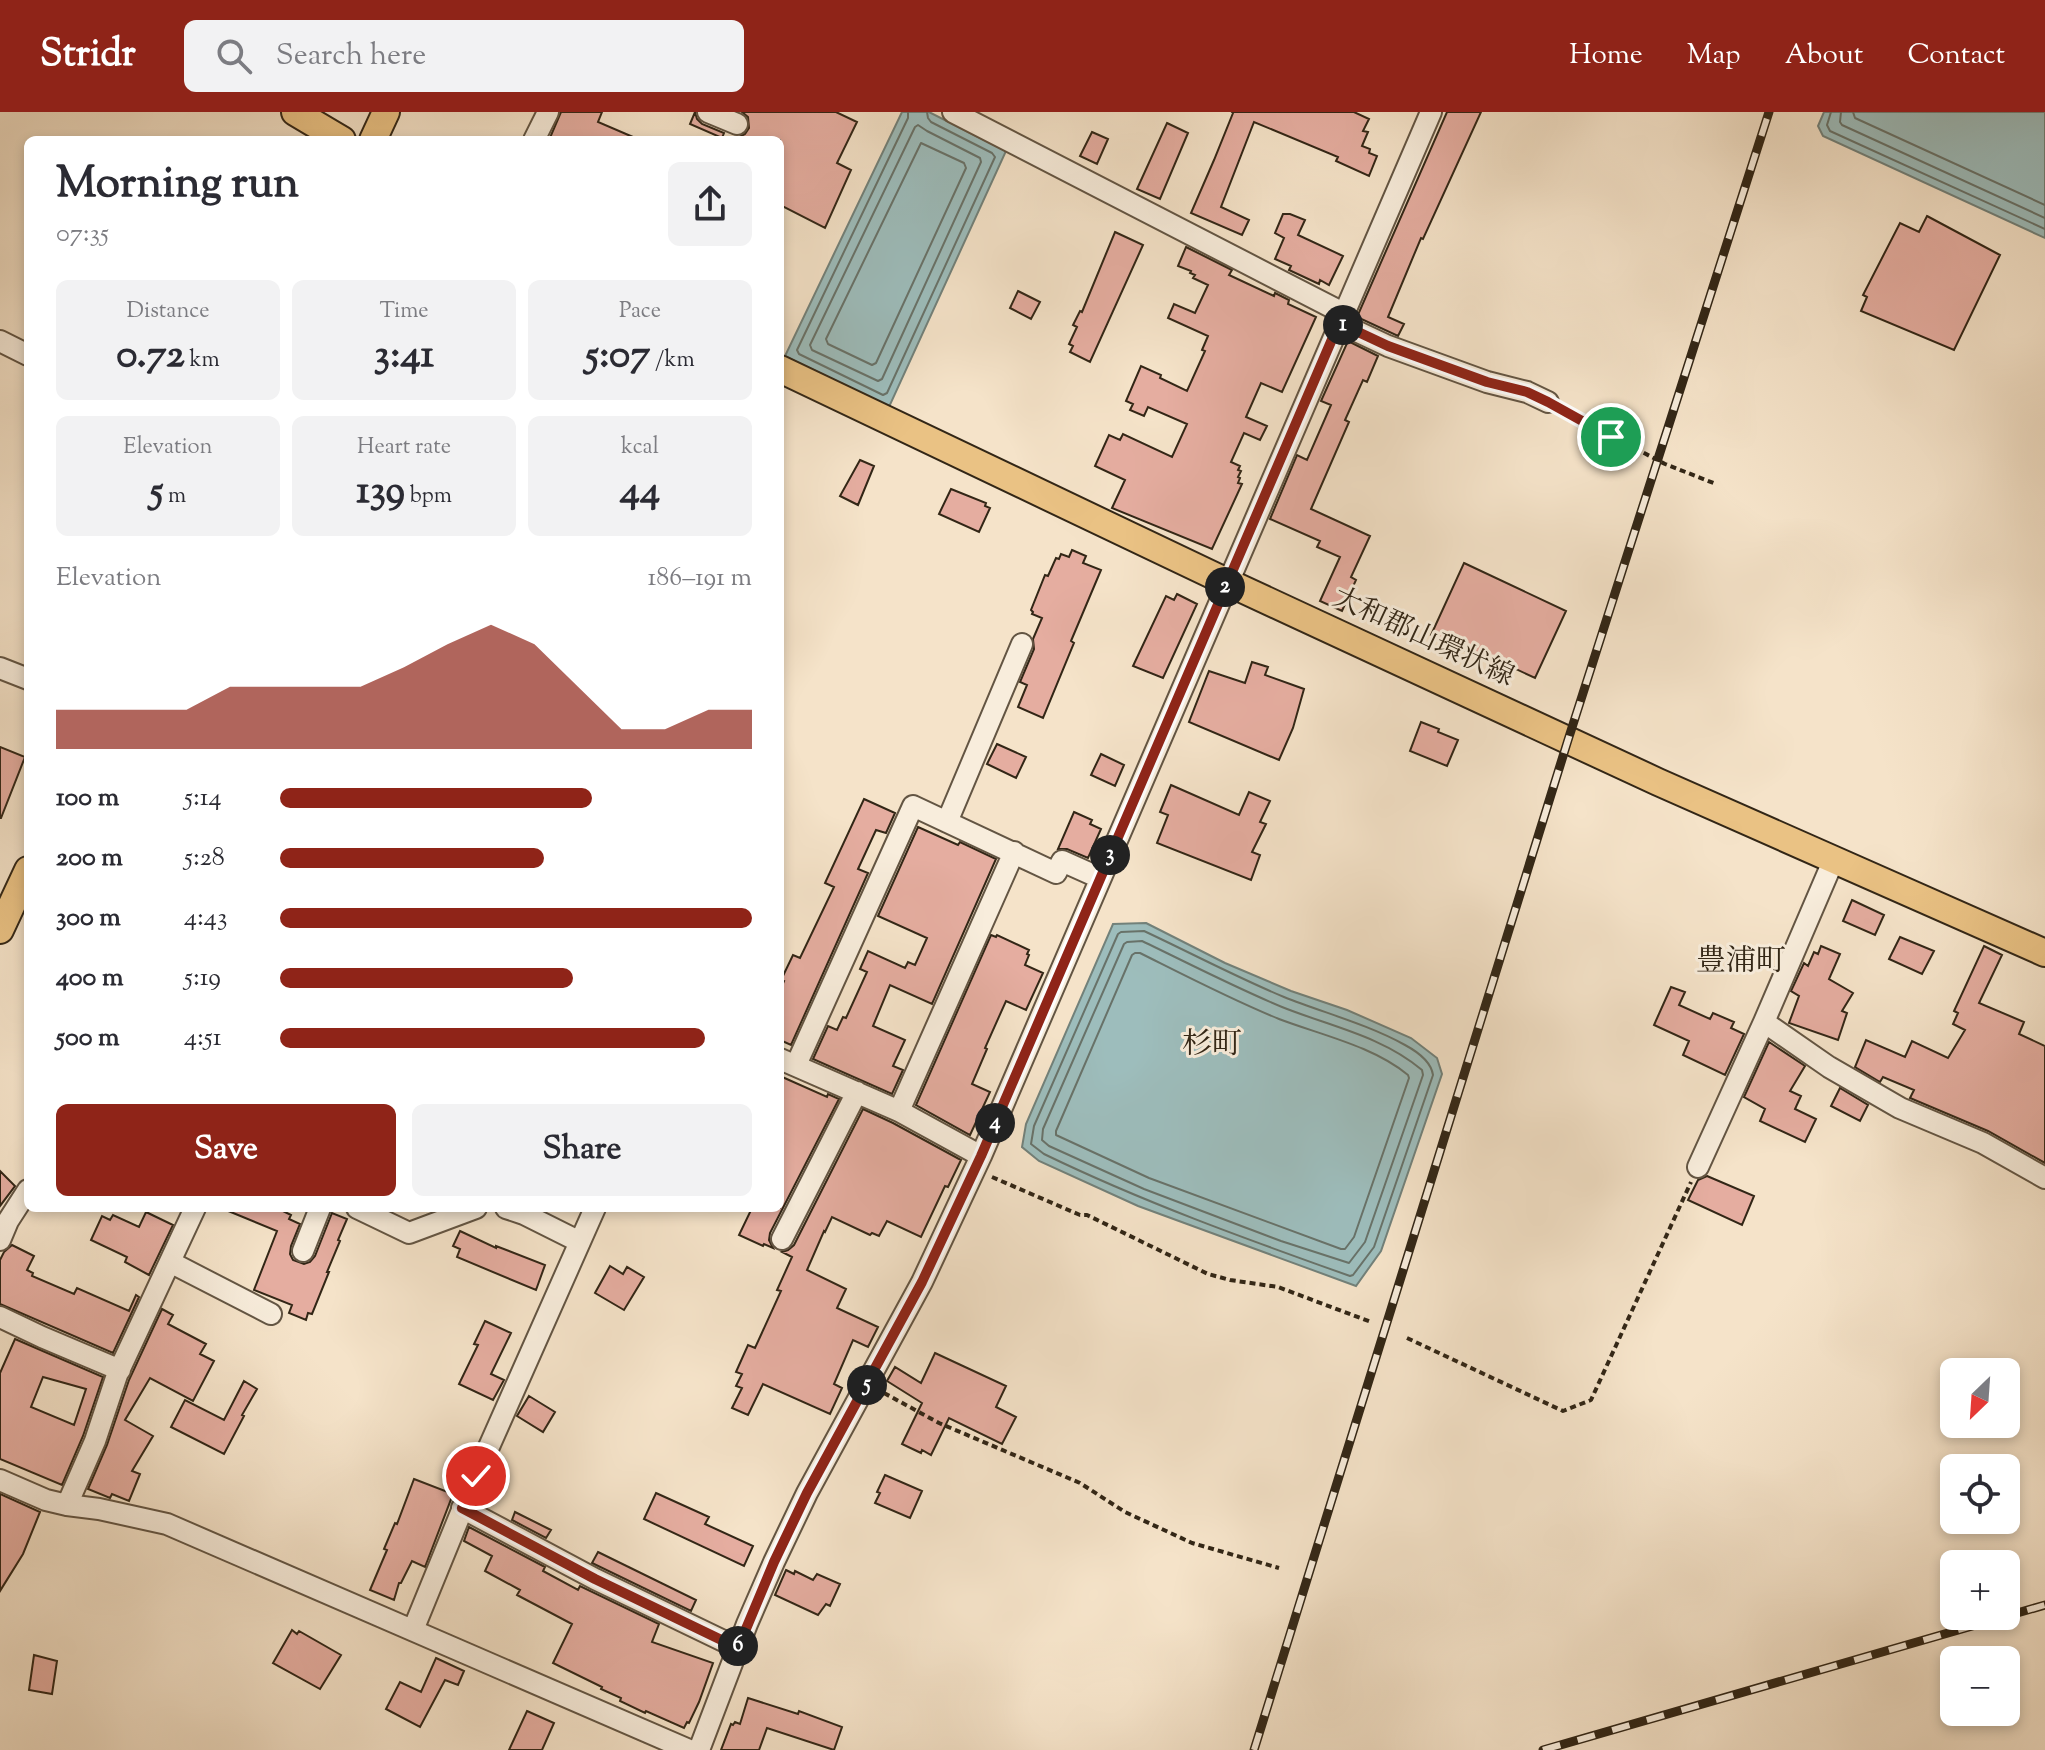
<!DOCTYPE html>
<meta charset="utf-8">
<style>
:root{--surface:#fff;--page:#f2f2f3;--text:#2b2b33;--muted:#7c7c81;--accent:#8f2418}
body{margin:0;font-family:"Sorts Mill Goudy","Noto Serif JP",serif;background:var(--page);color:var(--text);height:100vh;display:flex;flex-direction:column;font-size:30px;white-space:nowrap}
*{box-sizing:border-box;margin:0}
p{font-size:26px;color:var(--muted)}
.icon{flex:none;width:44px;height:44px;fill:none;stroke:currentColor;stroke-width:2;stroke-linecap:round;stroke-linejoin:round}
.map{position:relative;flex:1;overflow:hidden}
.panel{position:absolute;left:24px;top:24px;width:760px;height:1076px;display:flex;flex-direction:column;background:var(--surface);border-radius:12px;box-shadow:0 4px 12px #0003}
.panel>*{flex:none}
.needle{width:52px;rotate:205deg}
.buttons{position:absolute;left:1940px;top:1246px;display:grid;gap:16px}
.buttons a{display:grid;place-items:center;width:80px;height:80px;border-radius:12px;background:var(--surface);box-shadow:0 4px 12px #0003;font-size:40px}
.pin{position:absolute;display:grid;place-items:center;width:68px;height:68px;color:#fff;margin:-34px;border:4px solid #fff;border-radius:50%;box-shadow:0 2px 8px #0007}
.km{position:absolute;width:40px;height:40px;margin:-20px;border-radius:50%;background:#222;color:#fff;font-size:22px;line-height:40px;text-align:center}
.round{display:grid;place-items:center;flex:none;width:84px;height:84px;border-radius:12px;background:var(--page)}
.headline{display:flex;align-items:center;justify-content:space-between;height:136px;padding:0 32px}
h1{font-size:44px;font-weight:700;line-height:60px}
.metrics{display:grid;grid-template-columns:repeat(3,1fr);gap:12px;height:136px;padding:8px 32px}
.metrics div{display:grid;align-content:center;border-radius:12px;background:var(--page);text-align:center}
.metrics b{font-size:40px;font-weight:700}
.metrics small{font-size:22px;font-weight:400}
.metrics p{font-size:22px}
.chart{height:224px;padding:16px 32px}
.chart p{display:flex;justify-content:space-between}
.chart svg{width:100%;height:144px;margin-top:8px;fill:var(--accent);opacity:.7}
.cta{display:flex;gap:16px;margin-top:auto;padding:16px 32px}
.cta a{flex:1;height:92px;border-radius:12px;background:var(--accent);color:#fff;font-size:32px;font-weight:700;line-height:92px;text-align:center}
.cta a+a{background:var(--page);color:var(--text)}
ul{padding:0 32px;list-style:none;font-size:26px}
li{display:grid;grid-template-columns:128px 96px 1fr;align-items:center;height:60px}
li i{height:20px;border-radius:10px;background:var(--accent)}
header{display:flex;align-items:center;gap:48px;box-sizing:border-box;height:112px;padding:0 40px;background:var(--accent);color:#fff}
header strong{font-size:38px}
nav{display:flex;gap:44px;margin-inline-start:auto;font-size:28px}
.search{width:560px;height:72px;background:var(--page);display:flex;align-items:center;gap:20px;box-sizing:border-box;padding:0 28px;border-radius:12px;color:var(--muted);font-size:30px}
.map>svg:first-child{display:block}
.water{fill:#9dbdbc;stroke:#72817a;stroke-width:2}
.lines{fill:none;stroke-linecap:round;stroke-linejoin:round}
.shore{stroke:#687269;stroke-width:2}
.building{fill:#e5ada0;stroke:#322616;stroke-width:2;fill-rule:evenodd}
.minor-casing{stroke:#635543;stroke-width:24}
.major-casing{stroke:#322616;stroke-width:30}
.path{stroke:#322616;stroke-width:4;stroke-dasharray:6 4;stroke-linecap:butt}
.minor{stroke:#f8eddc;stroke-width:20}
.major{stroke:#eac284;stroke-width:26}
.rail-casing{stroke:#322616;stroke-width:9}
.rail{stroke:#f8eddc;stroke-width:6;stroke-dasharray:18;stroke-linecap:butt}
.route-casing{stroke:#fff;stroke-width:16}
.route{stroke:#8f2418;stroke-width:10}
.labels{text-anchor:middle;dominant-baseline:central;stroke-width:6;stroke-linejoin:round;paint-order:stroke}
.street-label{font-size:28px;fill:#322616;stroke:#f8eddc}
.neighbourhood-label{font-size:30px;fill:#322616;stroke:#f8eddc}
</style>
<header>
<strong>Stridr</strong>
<div class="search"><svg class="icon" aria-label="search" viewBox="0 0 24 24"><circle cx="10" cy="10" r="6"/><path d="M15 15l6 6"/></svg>Search here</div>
<nav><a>Home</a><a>Map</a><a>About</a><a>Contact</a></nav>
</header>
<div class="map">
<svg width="2045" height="1638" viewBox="0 0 2045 1638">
<rect width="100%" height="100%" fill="#f5e3c9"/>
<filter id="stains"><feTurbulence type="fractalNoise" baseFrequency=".0025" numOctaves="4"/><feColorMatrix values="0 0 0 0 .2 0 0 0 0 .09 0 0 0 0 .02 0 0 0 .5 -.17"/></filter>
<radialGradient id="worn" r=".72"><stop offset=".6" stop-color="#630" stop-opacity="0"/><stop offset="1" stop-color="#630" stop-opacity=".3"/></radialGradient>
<path class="water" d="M 902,0 L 929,0 L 1006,39 L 889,295 L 785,244 Z
M 1824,0 L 2045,0 L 2045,126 L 1823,24 L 1818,14 Z
M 1146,811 L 1225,851 L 1291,879 L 1347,898 L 1411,926 L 1437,946 L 1442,962 L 1381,1139 L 1356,1174 L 1138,1094 L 1039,1049 L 1022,1035 L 1026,1012 L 1113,812 Z"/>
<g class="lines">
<path class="shore" d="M 908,0 L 908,6 L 797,238 L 799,242 L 883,283 L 887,281 L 995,45 L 992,41 L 931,10 L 928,6 L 927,0
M 1831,0 L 1827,13 L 1830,19 L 2045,117
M 1841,0 L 1840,10 L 1842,13 L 2045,106
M 1853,0 L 1855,6 L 2045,93
M 918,13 L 927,19 L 980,46 L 981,50 L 882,267 L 878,269 L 812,238 L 810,233 L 915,15 Z
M 921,31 L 964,51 L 966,56 L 876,251 L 872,253 L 828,232 L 826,227 Z
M 1144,819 C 1191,841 1236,865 1284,885 C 1324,901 1367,912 1405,933 C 1418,940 1431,949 1433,963 L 1374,1135 L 1353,1163 L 1350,1164 C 1246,1127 1143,1090 1044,1042 L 1031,1032 L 1034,1014 L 1118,822 L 1121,820 Z
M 1142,829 C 1188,851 1234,875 1282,895 C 1329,914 1382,924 1422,958 L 1423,963 L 1365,1130 L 1349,1151 L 1281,1129 L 1144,1077 L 1049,1034 L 1042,1028 L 1043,1017 L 1124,832 L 1127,830 Z
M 1135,841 L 1140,841 C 1186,864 1232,888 1279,907 C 1321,923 1373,934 1408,963 L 1409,966 L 1354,1125 L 1345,1137 L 1341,1137 L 1149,1066 L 1056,1023 L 1056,1019 L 1132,843 Z"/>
</g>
<path class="building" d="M 561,0 L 602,0 L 598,10 L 640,28 L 549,28 Z
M 695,0 L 697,7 L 702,12 L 724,21 L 722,26 L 690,12 Z
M 742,0 L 836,0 L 857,10 L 837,51 L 851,58 L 825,116 L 780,93 L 780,28 L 745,28 L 739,25 L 745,22 L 749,16 L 748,5 Z
M 1232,0 L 1354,0 L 1369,7 L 1363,19 L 1368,20 L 1362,34 L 1370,37 L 1369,41 L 1377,44 L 1369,64 L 1336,49 L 1338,45 L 1254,10 L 1221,95 L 1249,108 L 1242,123 L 1191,101 L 1214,48 L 1233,1 Z
M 1447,0 L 1481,0 L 1423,127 L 1421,126 L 1388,205 L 1404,212 L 1398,224 L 1357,205 Z
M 1167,11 L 1188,21 L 1160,87 L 1137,77 Z
M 1092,20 L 1108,27 L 1097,52 L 1080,44 Z
M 1283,102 L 1290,102 L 1305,108 L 1298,123 L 1343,144 L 1329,173 L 1320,168 L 1319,172 L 1289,158 L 1291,154 L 1275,147 L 1284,126 L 1275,121 Z
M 1927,104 L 2000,143 L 1954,238 L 1861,199 L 1867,185 L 1863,183 L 1900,111 L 1919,120 Z
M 1115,120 L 1143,133 L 1090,250 L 1070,240 L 1073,234 L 1069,232 L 1077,215 L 1073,213 L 1080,199 L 1082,200 Z
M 1186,135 L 1232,158 L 1229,163 L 1274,184 L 1275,181 L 1289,188 L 1288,192 L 1316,205 L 1282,280 L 1261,271 L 1246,305 L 1267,314 L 1260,328 L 1244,321 L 1231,350 L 1240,354 L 1238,358 L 1241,359 L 1238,365 L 1240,366 L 1238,371 L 1242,372 L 1212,437 L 1112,396 L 1125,368 L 1095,354 L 1109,323 L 1120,328 L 1123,322 L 1172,345 L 1187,312 L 1148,295 L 1144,304 L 1130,298 L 1133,292 L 1126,289 L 1141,254 L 1161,263 L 1160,266 L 1187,279 L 1205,239 L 1202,238 L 1208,224 L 1168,206 L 1174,192 L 1195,201 L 1208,173 L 1193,166 L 1195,163 L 1190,161 L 1191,159 L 1178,154 Z
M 1018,179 L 1040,190 L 1031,207 L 1010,196 Z
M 1348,229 L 1378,244 L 1367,270 L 1363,268 L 1345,308 L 1349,310 L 1311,397 L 1370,424 L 1351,465 L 1356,468 L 1342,499 L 1320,489 L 1340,445 L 1317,435 L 1320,429 L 1270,407 L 1297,343 L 1307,348 L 1331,293 L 1321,289 Z
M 860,348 L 874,354 L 858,393 L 840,384 Z
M 951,377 L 986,391 L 985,394 L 990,396 L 979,420 L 939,402 Z
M 1072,438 L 1086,444 L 1083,451 L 1101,458 L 1071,529 L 1074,531 L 1043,606 L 1018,595 L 1027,573 L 1020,570 L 1034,537 L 1033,527 L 1042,506 L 1032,502 L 1033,500 L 1031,498 L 1045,463 L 1048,464 L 1056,446 L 1059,447 L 1061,442 L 1069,445 Z
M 1464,451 L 1566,499 L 1535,566 L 1499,549 L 1497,553 L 1431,523 Z
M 1177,482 L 1197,492 L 1163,566 L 1133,554 L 1166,484 L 1174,488 Z
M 1252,550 L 1268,555 L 1265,563 L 1304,577 L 1293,616 L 1279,648 L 1189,610 L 1209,559 L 1245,571 Z
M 1421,610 L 1439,617 L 1438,620 L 1458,628 L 1447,654 L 1410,639 Z
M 997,632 L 1026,645 L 1016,666 L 987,652 Z
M 0,635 L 25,645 L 1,706 L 0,706 Z
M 1101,642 L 1124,653 L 1115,674 L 1091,663 Z
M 1171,673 L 1239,703 L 1249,680 L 1270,689 L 1260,710 L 1266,712 L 1252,740 L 1260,743 L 1251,768 L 1157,731 L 1168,703 L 1160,700 Z
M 864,687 L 895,701 L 886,721 L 876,718 L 858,757 L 868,761 L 791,933 L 780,928 L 780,878 L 784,869 L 781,868 L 793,843 L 800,846 L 834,775 L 825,771 Z
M 1074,700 L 1092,708 L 1090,712 L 1101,717 L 1088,746 L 1067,737 L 1058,737 Z
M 918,715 L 958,733 L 960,730 L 996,747 L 932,892 L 890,873 L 873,914 L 905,928 L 893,954 L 903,958 L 892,982 L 813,947 L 828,914 L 837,918 L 843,905 L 846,906 L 867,860 L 860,857 L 868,839 L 905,856 L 908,850 L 915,853 L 927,826 L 878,804 Z
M 1852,788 L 1884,803 L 1875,823 L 1843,809 Z
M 991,823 L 996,825 L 997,823 L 1029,838 L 1027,842 L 1029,843 L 1025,853 L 1043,861 L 1026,898 L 1006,889 L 985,936 L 987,937 L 972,972 L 990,980 L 970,1023 L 916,993 Z
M 1900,825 L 1934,839 L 1922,862 L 1889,847 Z
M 1821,834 L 1840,842 L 1829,867 L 1853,881 L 1842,899 L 1847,901 L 1838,928 L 1789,911 L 1799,884 L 1791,879 L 1804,851 L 1808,854 L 1814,840 L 1818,842 Z
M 1984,834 L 2002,843 L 1979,891 L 2024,910 L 2019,922 L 2045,934 L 2045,1051 L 1988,1019 L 1910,986 L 1914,978 L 1883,965 L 1880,970 L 1855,955 L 1866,928 L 1905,945 L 1912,929 L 1948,946 L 1965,918 L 1953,912 L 1958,901 L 1954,899 Z
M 1671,875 L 1685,880 L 1679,893 L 1710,907 L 1713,901 L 1734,910 L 1731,916 L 1744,922 L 1725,963 L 1683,943 L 1689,929 L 1654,913 Z
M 1769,930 L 1805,954 L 1790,979 L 1801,984 L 1795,997 L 1816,1007 L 1805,1030 L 1760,1009 L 1765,997 L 1744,985 Z
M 780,964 L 827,985 L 828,982 L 839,987 L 770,1121 L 769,1128 L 773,1136 L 764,1132 L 763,1134 L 739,1123 L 752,1096 L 780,1096 Z
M 1840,976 L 1868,993 L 1860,1009 L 1831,994 Z
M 863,997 L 893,1011 L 961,1048 L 948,1075 L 945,1074 L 921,1125 L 887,1109 L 879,1124 L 872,1121 L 870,1123 L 832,1105 L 825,1120 L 824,1119 L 807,1158 L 846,1177 L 837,1196 L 878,1215 L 868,1235 L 853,1228 L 834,1272 L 842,1276 L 830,1302 L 763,1272 L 748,1303 L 732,1296 L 742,1276 L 736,1274 L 742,1262 L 736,1260 L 748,1233 L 755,1236 L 781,1179 L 777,1178 L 792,1145 L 782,1140 L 788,1138 L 794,1133 Z
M 0,1059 L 15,1074 L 0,1094 Z
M 1707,1064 L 1754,1084 L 1742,1113 L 1688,1088 L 1698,1068 Z
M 221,1096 L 277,1096 L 291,1103 L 289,1107 L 300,1112 L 291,1134 L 290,1142 L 293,1148 L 304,1152 L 310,1150 L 315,1144 L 332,1101 L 347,1107 L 338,1128 L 340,1129 L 327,1160 L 329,1160 L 312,1202 L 308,1201 L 306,1208 L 289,1201 L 292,1193 L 254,1178 L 277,1119 Z
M 146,1100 L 173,1113 L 149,1163 L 125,1150 L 127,1145 L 91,1128 L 102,1104 L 110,1108 L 113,1103 L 139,1115 Z
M 460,1119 L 496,1136 L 496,1134 L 545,1153 L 536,1178 L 457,1145 L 460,1137 L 453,1134 Z
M 12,1133 L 34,1144 L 27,1158 L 33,1161 L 32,1164 L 74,1182 L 77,1176 L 129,1199 L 136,1183 L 139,1185 L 113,1241 L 0,1192 L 0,1148 L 4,1140 Z
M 610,1154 L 623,1162 L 627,1155 L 644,1165 L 624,1198 L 595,1181 Z
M 162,1197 L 173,1203 L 168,1212 L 206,1232 L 200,1242 L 214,1249 L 193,1289 L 150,1266 L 125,1308 L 153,1324 L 132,1359 L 140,1362 L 129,1389 L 112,1382 L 110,1386 L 88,1377 L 107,1333 L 129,1268 Z
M 485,1209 L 511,1221 L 491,1262 L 504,1268 L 493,1288 L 459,1272 L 478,1233 L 474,1232 Z
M 15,1227 L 103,1265 L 83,1324 L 62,1373 L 0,1347 L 0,1261 ZM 43,1265 L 86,1277 L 74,1313 L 31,1295 Z
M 935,1241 L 1006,1274 L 996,1295 L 1016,1305 L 1002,1332 L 949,1306 L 931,1343 L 922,1338 L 921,1341 L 902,1332 L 922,1291 L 887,1269 L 895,1255 L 921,1271 Z
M 244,1269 L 257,1277 L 242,1303 L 244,1304 L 224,1342 L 171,1315 L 185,1288 L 224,1308 Z
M 529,1284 L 555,1300 L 543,1320 L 517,1304 Z
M 885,1363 L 922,1379 L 910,1406 L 875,1391 L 880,1381 L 877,1380 Z
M 414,1367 L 453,1382 L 425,1455 L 412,1449 L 401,1471 L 399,1471 L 394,1488 L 370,1478 L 387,1438 L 384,1437 L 395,1411 L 397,1412 Z
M 656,1381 L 709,1405 L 705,1412 L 753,1434 L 744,1454 L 644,1407 Z
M 0,1382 L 40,1400 L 23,1442 L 0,1479 Z
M 515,1400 L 551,1418 L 546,1426 L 512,1408 Z
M 469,1415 L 545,1455 L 543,1459 L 578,1478 L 580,1474 L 659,1512 L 652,1530 L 713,1551 L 699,1590 L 689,1611 L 687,1610 L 684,1616 L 646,1599 L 645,1601 L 620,1589 L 621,1586 L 601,1577 L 602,1575 L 553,1551 L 572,1512 L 517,1483 L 520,1478 L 485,1459 L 492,1444 L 464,1429 Z
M 598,1440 L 696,1488 L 691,1499 L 592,1451 Z
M 786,1458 L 794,1462 L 795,1459 L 813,1468 L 817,1462 L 840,1472 L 830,1494 L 826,1492 L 818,1503 L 775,1483 Z
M 292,1518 L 297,1522 L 299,1519 L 341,1543 L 320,1577 L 273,1551 Z
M 34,1543 L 57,1549 L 52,1582 L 29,1578 Z
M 436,1546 L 464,1559 L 458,1573 L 445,1568 L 420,1615 L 386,1597 L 400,1570 L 421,1580 Z
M 748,1586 L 798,1602 L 799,1599 L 842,1615 L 834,1638 L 767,1616 L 759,1638 L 721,1638 L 731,1612 L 733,1613 L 735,1610 L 740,1612 Z
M 527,1599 L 554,1611 L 542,1638 L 509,1638 Z"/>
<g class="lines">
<g class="minor-casing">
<path id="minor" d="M 708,0 L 737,12
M 953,0 L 1343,201
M 534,28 L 548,0
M 1339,211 L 1388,234 L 1487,270 L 1527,280 L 1548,290
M 0,229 L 28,243
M 0,556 L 28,567
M 947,710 L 1022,532
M 1764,910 L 1829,955 L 1900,996 L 1983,1031 L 2045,1066
M 780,947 L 899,999 L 981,1044
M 796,953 L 913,694 L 1056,761 L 1062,749 L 1100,766
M 899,999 L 1014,740
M 1698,1055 L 1764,910 L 1834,747
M 357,1096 L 409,1121 L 476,1096
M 506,1096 L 524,1102 L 580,1130
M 782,1127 L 857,980
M 0,1128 L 8,1109 L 28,1078
M 303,1139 L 320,1096
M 170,1150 L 271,1202
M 0,1205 L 42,1225 L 120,1258
M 0,1368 L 46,1388 L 67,1393 L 99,1397 L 167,1412 L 689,1638
M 67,1393 L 95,1329 L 117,1263 L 195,1096
M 462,1396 L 595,1467 L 738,1536
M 413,1518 L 476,1364 L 595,1096
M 699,1638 L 747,1512 L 774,1450 L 807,1381 L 922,1170 L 981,1044 L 1431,0"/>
</g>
<g class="major-casing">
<path id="major" d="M 295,0 L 342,28
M 373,28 L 386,0
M 780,257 L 1227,470 L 1658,670 L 2045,841
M 0,818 L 28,758"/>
</g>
<path class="path" d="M 1564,299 L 1665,352 L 1716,372
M 992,1065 L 1080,1103 L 1087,1103 L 1208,1162 L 1230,1168 L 1278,1175 L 1371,1210
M 1407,1226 L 1563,1299 L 1591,1288 L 1691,1070
M 884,1281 L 939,1311 L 1080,1371 L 1125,1400 L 1192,1431 L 1279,1456"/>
<use href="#minor" class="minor"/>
<use href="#major" class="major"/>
<g class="rail-casing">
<path id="rail" d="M 1254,1638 L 1568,628 L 1769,0
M 1543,1638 L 2045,1493"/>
</g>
<use href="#rail" class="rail"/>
</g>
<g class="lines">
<g class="route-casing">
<path id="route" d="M 476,1364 L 462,1396 L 595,1467 L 738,1536 L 774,1450 L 807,1381 L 922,1170 L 981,1044 L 1339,211 L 1388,234 L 1487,270 L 1527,280 L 1548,290 L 1611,325"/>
</g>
<use href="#route" class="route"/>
</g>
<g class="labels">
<g class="street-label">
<text transform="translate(1423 526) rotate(25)">大和郡山環状線</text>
</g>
<g class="neighbourhood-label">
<text x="1741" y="850">豊浦町</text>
<text x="1212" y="933">杉町</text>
</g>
</g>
<rect width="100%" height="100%" filter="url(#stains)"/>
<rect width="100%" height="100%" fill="url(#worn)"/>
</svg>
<div class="buttons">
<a><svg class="needle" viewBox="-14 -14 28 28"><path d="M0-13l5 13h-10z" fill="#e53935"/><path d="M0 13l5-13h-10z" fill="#7c7c81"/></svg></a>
<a><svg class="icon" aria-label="locate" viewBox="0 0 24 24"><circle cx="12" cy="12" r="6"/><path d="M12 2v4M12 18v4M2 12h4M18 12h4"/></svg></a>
<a>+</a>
<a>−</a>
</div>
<div class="pin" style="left:1611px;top:325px;background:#1e9e55"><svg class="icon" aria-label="arrive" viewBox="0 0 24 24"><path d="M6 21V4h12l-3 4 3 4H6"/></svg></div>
<div class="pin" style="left:476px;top:1364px;background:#d93025"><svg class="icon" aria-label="check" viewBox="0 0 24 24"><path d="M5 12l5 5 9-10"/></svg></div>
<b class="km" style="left:1343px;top:213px">1</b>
<b class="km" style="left:1225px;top:475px">2</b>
<b class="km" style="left:1110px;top:743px">3</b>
<b class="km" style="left:995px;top:1011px">4</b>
<b class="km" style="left:867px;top:1273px">5</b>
<b class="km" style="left:738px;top:1534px">6</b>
<section class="panel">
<div class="headline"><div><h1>Morning run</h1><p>07:35</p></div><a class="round"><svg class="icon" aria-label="share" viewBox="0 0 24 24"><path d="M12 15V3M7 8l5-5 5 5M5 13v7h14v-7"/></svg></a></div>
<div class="metrics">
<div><p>Distance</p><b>0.72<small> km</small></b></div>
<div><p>Time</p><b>3:41</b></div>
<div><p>Pace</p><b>5:07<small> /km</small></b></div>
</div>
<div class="metrics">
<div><p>Elevation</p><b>5<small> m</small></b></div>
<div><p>Heart rate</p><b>139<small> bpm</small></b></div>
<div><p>kcal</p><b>44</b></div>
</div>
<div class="chart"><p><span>Elevation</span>186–191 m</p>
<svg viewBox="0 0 160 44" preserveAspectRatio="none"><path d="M0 44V32L10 32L20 32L30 32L40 25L50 25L60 25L70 25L80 19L90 12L100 6L110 12L120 25L130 38L140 38L150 32L160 32V44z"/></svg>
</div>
<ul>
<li><b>100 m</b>5:14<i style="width:66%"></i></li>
<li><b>200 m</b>5:28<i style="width:56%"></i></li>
<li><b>300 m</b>4:43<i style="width:100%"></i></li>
<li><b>400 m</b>5:19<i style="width:62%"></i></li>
<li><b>500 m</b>4:51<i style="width:90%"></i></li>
</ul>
<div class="cta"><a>Save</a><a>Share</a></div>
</section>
</div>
